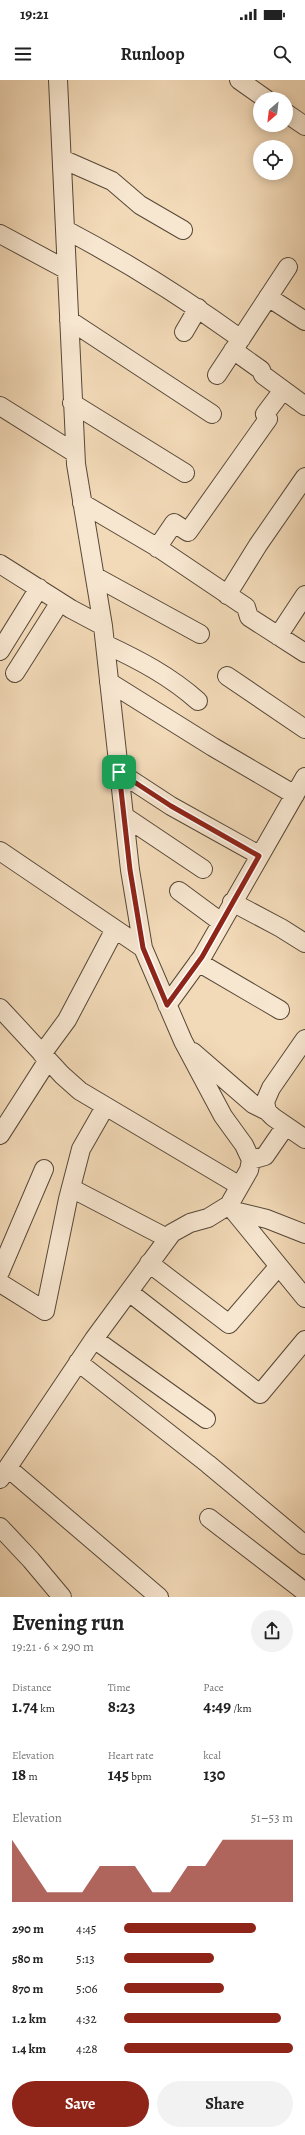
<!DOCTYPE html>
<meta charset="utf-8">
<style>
:root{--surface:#fff;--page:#f2f2f2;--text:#222;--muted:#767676;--accent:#8f2418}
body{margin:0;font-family:Alegreya,serif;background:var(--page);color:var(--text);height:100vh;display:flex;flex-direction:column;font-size:15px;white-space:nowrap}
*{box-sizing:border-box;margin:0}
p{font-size:13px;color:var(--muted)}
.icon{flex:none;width:22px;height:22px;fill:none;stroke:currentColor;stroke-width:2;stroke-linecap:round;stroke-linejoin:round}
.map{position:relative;height:1517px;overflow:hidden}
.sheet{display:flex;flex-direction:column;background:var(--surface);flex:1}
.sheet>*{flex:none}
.needle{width:26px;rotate:208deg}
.buttons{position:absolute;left:253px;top:12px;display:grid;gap:8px}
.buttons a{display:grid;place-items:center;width:40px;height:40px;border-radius:50%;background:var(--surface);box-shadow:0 2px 10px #0003;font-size:20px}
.pin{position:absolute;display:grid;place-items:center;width:34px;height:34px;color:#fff;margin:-17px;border-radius:8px;box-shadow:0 2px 6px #0006}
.round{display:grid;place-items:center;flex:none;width:42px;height:42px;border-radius:21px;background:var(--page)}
.head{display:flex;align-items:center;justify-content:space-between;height:68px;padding:0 12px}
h1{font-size:22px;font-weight:600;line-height:30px}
.figures{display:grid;grid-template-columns:repeat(3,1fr);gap:6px;height:68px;padding:4px 12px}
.figures div{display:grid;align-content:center}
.figures b{font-size:17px;font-weight:600}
.figures small{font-size:11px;font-weight:400}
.figures p{font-size:11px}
.chart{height:112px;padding:8px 12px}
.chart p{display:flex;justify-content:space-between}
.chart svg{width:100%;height:72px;margin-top:4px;fill:var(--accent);opacity:.7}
.cta{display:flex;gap:8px;margin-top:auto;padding:8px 12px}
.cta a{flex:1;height:46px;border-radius:24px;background:var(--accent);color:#fff;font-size:16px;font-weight:600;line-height:46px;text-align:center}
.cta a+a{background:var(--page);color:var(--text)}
ul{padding:0 12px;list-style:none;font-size:13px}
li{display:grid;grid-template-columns:64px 48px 1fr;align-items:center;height:30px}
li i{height:10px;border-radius:5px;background:var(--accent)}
.status{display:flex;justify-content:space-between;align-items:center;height:28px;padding:0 20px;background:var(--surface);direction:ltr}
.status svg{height:11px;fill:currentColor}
header{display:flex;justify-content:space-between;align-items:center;height:52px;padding:0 12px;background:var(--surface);font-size:18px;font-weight:600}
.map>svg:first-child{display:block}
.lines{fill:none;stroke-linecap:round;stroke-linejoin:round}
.minor-casing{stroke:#564838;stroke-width:20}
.minor{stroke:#f7e6d0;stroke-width:18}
.route-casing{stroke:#fff;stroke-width:8}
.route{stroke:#8f2418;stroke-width:5}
</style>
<div class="status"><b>19:21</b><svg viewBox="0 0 49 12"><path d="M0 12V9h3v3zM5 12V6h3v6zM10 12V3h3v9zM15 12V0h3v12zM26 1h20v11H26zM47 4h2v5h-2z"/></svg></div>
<header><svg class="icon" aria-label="menu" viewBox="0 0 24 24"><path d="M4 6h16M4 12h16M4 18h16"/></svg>Runloop<svg class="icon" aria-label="search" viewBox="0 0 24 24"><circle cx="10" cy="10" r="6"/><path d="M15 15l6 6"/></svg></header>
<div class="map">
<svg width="305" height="1517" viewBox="0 0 305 1517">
<rect width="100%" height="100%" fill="#f2d9b7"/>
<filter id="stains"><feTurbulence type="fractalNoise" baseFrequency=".005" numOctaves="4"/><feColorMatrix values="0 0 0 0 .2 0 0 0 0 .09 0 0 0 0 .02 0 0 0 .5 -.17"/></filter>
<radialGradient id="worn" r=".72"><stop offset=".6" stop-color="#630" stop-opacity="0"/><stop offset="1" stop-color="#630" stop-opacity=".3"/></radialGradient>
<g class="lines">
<g class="minor-casing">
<path id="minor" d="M 239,0 L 266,19
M 286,33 L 305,46
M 62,79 L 112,101 L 140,125 L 183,150
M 66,150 C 127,182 184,218 241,259
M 0,154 L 67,190
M 268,217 L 305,241
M 69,240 L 212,334
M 184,252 L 198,228
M 233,270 L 261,290 L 263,295 L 305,326
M 217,295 L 288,187
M 72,323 L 185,393
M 0,326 L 75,373
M 82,423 L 160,469 L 246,527 L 249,537 L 305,573
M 157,468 L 174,443 L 188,452 L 268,339 L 265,334 L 283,310
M 0,484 L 71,529 L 103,546
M 96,497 L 200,554
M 227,515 L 258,465 L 305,397
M 278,556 L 305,515
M 105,564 C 139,580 170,596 198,621
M 0,571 L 39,508
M 15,593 L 60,522
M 227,596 L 305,649
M 109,602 L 213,667 L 295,715
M 119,692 L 171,726 L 259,775
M 124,736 L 203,789
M 0,771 L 143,868
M 179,811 L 221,842
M 232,822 L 281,848 L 305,863
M 198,882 L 280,930
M 167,925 L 202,877 L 305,697
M 0,928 L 62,995 L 80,1011 L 240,1106
M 305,959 L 271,1008 L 265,1022 L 267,1031 L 273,1037 L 305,1059
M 193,972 L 253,1024 L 267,1031
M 42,974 L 67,940 L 115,849
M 0,1055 L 48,980
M 251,1080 L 265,1076 L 285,1047
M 71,1108 L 167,1158
M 229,1125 L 305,1218
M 234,1131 L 267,1139 L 305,1154
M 149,1183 L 229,1244 L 278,1187
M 0,1192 L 44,1089
M 0,1203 L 45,1231 L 68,1119 L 81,1069 L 105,1027
M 129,1212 L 260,1314 L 305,1260
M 94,1259 L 206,1339
M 78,1282 L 208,1384 L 305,1465
M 8,1388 L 159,1517
M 0,1399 L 94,1259 L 172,1153 L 190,1143 L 208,1138 L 229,1125 L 249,1090 L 251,1080 L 244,1065 L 223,1036 L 183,961 L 143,868 L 130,790 L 103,546 L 76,384 L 58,0
M 209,1438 L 305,1512
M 0,1447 L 31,1480 L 62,1517"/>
</g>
<use href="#minor" class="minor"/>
</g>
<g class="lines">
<g class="route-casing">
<path id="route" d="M 119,692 L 171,726 L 259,776 L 202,877 L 167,925 L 143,868 L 130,790 Z"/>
</g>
<use href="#route" class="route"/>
</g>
<rect width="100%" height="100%" filter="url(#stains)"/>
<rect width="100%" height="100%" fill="url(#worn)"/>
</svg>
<div class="buttons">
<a><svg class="needle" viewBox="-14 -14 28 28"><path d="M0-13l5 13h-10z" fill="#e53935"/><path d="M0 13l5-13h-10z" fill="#767676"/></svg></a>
<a><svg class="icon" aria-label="locate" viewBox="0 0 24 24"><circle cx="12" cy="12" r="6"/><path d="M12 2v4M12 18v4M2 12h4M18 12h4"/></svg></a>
</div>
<div class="pin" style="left:119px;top:692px;background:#1e9e55"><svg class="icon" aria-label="arrive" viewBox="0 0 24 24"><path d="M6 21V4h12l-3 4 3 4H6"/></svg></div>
</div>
<section class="sheet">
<div class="head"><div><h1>Evening run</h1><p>19:21 · 6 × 290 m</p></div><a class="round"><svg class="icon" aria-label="share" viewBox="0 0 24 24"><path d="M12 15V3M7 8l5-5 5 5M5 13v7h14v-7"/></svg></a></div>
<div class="figures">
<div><p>Distance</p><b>1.74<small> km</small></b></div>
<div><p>Time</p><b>8:23</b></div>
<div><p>Pace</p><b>4:49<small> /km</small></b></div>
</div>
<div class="figures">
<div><p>Elevation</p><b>18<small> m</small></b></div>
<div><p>Heart rate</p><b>145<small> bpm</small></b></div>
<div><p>kcal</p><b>130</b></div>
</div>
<div class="chart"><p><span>Elevation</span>51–53 m</p>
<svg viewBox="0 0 160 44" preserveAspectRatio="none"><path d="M0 44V6L10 22L20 38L30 38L40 38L50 22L60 22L70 22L80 38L90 38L100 22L110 22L120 6L130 6L140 6L150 6L160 6V44z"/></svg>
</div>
<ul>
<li><b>290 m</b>4:45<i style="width:78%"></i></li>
<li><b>580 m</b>5:13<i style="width:53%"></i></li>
<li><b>870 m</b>5:06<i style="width:59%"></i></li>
<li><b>1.2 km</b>4:32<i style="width:93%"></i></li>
<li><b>1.4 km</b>4:28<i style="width:100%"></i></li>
</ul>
<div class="cta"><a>Save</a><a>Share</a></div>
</section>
